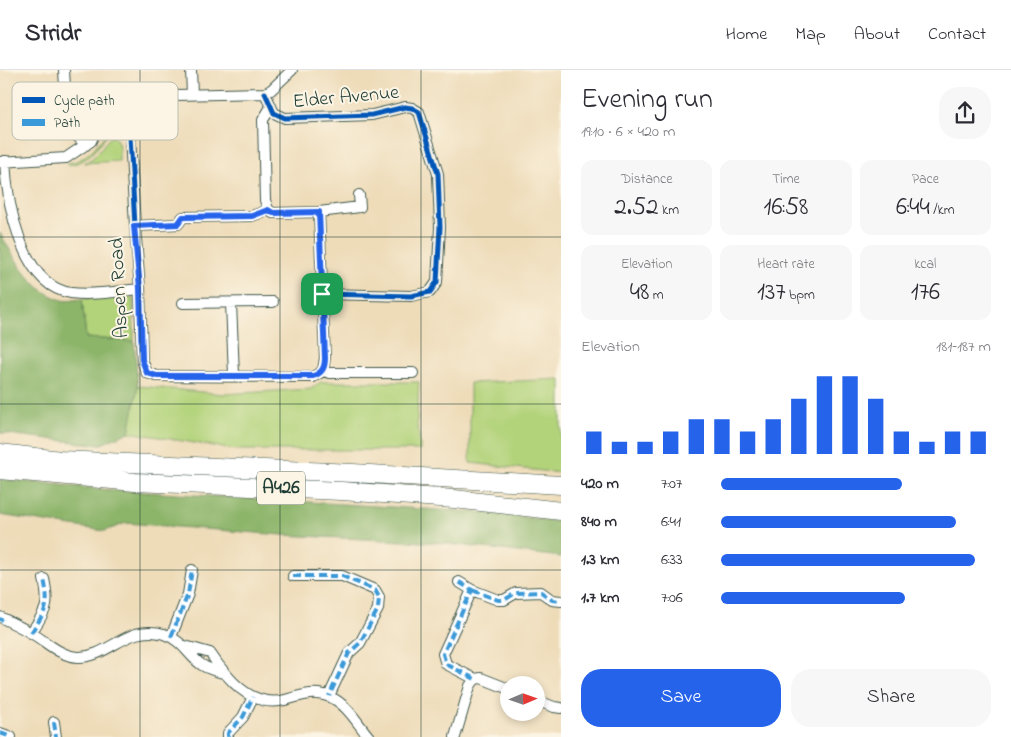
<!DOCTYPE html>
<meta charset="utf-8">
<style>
:root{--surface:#fff;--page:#f7f7f7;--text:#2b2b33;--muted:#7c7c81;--line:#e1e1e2;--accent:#2563eb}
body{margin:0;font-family:"Indie Flower",sans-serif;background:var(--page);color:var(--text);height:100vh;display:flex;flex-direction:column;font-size:19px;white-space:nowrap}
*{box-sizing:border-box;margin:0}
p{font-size:16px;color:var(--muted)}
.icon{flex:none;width:28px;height:28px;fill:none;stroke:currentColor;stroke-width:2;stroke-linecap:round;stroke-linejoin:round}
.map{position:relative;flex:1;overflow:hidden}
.side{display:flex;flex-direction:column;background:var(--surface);width:450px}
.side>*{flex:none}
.needle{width:32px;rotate:88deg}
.buttons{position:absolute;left:500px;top:606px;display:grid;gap:10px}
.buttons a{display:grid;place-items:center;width:45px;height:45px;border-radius:50%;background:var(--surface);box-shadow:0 2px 8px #0003;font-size:25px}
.pin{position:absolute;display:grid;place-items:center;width:42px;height:42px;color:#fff;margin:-21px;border-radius:10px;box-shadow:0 2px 8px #0006}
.round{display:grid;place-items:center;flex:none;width:52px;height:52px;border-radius:20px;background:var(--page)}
.head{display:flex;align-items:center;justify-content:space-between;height:85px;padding:0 20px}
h1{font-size:28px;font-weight:600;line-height:38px}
.metrics{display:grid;grid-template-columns:repeat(3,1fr);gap:8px;height:85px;padding:5px 20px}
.metrics div{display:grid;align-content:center;border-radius:12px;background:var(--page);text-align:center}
.metrics b{font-size:25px;font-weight:600}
.metrics small{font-size:14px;font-weight:400}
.metrics p{font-size:14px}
.chart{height:140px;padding:10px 20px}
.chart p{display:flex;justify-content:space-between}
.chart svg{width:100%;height:90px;margin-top:5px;stroke:var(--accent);stroke-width:6}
.action{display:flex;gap:10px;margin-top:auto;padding:10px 20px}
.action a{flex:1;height:58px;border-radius:20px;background:var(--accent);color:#fff;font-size:20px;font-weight:600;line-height:58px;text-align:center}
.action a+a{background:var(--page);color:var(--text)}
ul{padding:0 20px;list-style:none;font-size:16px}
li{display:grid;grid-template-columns:80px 60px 1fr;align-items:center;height:38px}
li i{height:12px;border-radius:6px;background:var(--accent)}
header{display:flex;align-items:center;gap:30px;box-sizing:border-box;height:70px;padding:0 25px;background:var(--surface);border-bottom:1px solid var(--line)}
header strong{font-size:24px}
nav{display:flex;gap:28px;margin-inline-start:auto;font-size:18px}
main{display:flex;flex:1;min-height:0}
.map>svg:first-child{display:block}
.green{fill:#b2d37a;stroke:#688857}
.forest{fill:#8db56a;stroke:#56794f}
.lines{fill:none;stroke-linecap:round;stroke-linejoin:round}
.minor-casing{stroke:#3e5548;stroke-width:12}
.trunk-casing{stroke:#3e5548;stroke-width:19}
.minor{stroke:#fff;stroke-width:10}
.trunk{stroke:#fff;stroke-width:18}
.quiet{stroke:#3a99d8;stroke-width:4;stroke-dasharray:8 4;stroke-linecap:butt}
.cycleway-casing{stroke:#fcf5e5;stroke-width:8}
.cycleway{stroke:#0057b8;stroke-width:5}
.route-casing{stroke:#fff;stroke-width:10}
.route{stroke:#2563eb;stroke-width:6}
.grid{fill:none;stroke:#1f3d34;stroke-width:1;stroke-opacity:0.55}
.labels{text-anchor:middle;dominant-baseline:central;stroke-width:4;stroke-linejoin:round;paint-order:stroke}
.shield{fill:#fcf5e5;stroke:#617469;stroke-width:1}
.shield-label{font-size:19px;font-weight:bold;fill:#1f3d34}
.street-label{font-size:20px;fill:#1f3d34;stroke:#fcf5e5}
.key{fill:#fcf5e5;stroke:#babeb0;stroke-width:1}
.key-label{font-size:14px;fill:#1f3d34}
</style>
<header>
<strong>Stridr</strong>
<nav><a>Home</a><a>Map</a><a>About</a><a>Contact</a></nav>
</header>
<main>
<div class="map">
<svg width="561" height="667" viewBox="0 0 561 667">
<rect width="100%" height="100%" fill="#fcf5e5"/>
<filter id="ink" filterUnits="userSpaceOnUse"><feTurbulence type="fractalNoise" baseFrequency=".02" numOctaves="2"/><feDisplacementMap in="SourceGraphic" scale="10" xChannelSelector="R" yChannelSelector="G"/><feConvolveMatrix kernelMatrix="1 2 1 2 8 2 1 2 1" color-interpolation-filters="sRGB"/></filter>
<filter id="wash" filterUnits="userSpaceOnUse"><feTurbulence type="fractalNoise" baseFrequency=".0096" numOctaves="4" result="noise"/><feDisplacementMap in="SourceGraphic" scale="20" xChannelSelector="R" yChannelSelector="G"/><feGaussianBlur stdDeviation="1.12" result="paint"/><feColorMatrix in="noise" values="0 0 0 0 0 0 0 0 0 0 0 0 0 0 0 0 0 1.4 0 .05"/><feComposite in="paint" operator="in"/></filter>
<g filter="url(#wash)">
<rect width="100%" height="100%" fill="#eedcb9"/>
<path class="green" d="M 107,63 L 108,63 C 97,78 87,94 67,95 L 67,93 C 86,91 95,77 107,63 Z
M 111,66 L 116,69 L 119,76 L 119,91 L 84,93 L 93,88 Z
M 127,226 L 133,229 L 134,271 L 86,268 L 82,229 Z
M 561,309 L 561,403 L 470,393 L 470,313 Z
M 321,312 L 419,312 L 417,352 L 421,380 L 236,380 L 129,362 L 138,316 L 223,324 L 311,319 Z"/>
<path class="forest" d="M 0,163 C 15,189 32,221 62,230 C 68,232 76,229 82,229 L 86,268 L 134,271 L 138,316 L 129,362 L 99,375 L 0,363 Z
M 0,409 L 111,420 L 490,443 L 561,452 L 561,487 L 442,473 L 283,465 L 126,453 L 105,461 L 0,445 Z"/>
</g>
<g filter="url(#ink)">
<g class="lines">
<g class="minor-casing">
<path id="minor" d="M 64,0 L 67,50 L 73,62 L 86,75
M 191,0 L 192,24
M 265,23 L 274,43 L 285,48 L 372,45 L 405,37 L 412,38 L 419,42 L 438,104 L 440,157 L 437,212 L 430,222 L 411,226 L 323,224
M 110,39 L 130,66 L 135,156 L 140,219 L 142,290 L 147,303 L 157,306 L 313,307 L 323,301 L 325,288 L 319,142 L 273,143 L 268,140
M 5,91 C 7,132 21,216 71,223 C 93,226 118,221 140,219
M 0,92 L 66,88 L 91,71 L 99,52 L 110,39 L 123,28 L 134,26 L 265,23 L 271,20 L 292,0
M 268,140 L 265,130 L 263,50 L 271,37
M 319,142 L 360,137 L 359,125
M 135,156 L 178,154 L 183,147 L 252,146 L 268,140
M 183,233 L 273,232
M 231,233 L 234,305
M 323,301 L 330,303 L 413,303
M 293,506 L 342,506 L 375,520 L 379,527 L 378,539 L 360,573 L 349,583 L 329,626
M 459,512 L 472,520 L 443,584 L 446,594 L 475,609
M 472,520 L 498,530 L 504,530 L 516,523 L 541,522 L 552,530 L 561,531
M 0,547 C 10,552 21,557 31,563 C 46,571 59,586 78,587 C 109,588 127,553 164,564 C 184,571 188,586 202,595 C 208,599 216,601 223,603
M 31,563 C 46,540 50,537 44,509
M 171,567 L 188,524 L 192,500
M 185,576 L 210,583 C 226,607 251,639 285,630 C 300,626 314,620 330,627 C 347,634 357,653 369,667
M 536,630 L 554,637 L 561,638
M 54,652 L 56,667
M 0,663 L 11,667
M 228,667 L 228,663 L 243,647 L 253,627
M 455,667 L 470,616 L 475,609 L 481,608 L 509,619"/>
</g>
<g class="trunk-casing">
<path id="trunk" d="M 0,383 L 61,390 L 353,403 L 561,415
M 0,400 L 135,412 L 341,421 L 454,429 L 561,441"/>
</g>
<use href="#minor" class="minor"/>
<use href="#trunk" class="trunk"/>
<path class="quiet" d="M 293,506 L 342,506 L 375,520 L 379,527 L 378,539 L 360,573 L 349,583 L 329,626
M 459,512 L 472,520 L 443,584 L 446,594 L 475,609
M 472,520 L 498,530 L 504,530 L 516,523 L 541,522 L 552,530 L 561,531
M 0,551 L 2,548
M 31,563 C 46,540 50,537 44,509
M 171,567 L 188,524 L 192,500
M 54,652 L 56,667
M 0,663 L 11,667
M 228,667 L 228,663 L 243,647 L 253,627"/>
<g class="cycleway-casing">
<path id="cycleway" d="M 265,23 L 274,43 L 285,48 L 372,45 L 405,37 L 412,38 L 419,42 L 438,104 L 440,157 L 437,212 L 430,222 L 411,226 L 323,224
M 110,39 L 130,66 L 135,156 L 140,219 L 142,290 L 147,303 L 157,306 L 313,307 L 323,301 L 325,288 L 319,142 L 273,143 L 268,140"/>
</g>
<use href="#cycleway" class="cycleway"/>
</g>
</g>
<g class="lines" filter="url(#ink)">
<g class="route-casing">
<path id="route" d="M 268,140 L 273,143 L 319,142 L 325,288 C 325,298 322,303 313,306 L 157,306 L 147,303 L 142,290 L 140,218 L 134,156 L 178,154 L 183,147 L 252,146 Z"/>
</g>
<use href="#route" class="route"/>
</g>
<path class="grid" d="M 140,0 L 140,667M 280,0 L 280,667M 421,0 L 421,667M 0,167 L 561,167M 0,334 L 561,334M 0,500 L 561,500"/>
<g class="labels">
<rect class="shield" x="257" y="401.5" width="48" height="33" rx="4"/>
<g class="shield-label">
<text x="281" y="418">A426</text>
</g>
<g class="street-label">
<text transform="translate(346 28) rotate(-5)">Elder Avenue</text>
<text transform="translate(120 218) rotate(-93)">Aspen Road</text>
</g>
</g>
<rect x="12" y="12" width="166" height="58" rx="8" class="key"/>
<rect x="22" y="27" width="23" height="6" fill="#0057b8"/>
<rect x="22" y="49" width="23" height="7" fill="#3a99d8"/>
<g class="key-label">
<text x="54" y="35">Cycle path</text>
<text x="54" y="57">Path</text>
</g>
</svg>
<div class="buttons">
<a><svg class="needle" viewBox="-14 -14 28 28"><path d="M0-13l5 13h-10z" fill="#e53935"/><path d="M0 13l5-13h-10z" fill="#7c7c81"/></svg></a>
</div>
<div class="pin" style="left:322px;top:224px;background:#1e9e55"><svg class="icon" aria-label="arrive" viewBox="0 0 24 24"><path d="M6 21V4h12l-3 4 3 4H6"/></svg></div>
</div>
<section class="side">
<div class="head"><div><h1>Evening run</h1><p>19:10 · 6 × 420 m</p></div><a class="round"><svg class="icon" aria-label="share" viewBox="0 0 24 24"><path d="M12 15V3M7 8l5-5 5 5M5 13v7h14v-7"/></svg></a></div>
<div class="metrics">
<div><p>Distance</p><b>2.52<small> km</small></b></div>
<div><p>Time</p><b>16:58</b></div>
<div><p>Pace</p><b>6:44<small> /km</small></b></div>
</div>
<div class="metrics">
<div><p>Elevation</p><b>48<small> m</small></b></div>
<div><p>Heart rate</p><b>137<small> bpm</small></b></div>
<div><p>kcal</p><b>176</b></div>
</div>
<div class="chart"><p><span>Elevation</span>181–187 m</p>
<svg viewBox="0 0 160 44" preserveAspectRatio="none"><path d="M5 44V33M15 44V38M25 44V38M35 44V33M45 44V27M55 44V27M65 44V33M75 44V27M85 44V17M95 44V6M105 44V6M115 44V17M125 44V33M135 44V38M145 44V33M155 44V33"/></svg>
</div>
<ul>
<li><b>420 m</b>7:07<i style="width:67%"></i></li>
<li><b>840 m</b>6:41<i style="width:87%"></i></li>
<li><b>1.3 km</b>6:33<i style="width:94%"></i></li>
<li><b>1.7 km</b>7:06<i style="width:68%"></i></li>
</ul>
<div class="action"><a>Save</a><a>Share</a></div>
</section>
</main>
